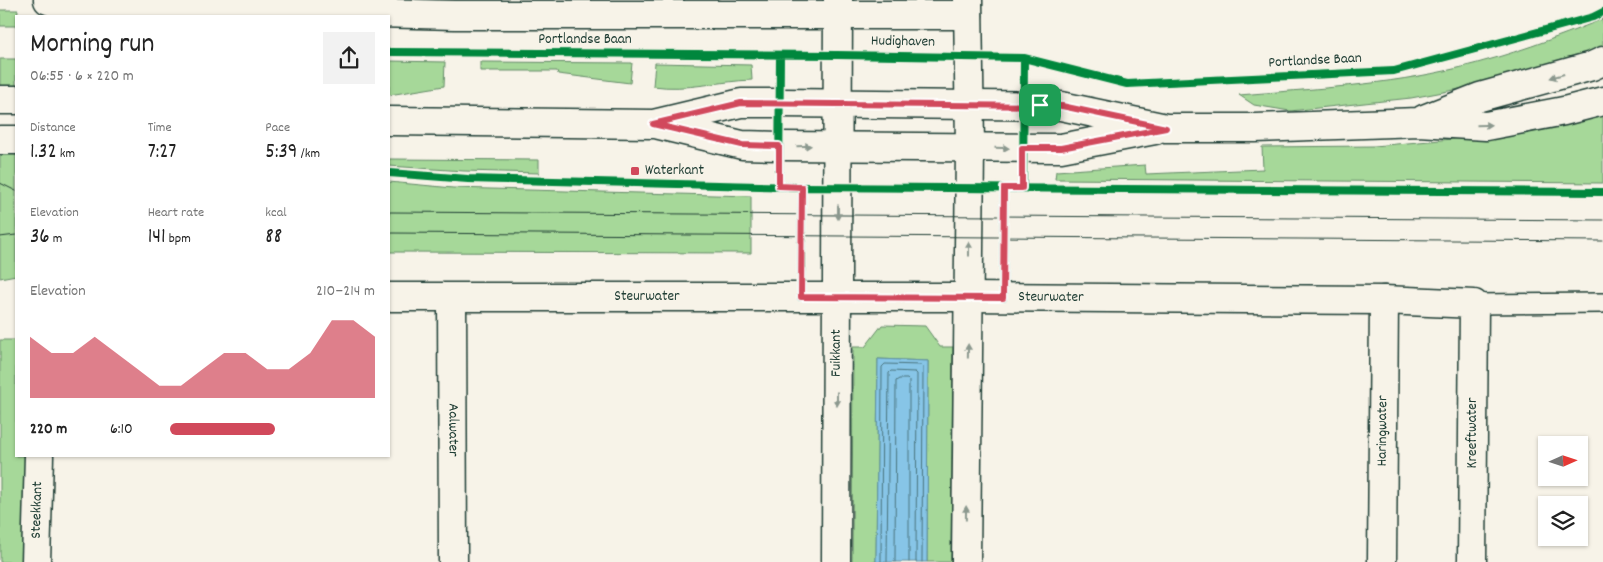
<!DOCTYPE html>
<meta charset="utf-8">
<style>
:root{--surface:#fff;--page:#f2f2f2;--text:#222;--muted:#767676;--accent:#d1495b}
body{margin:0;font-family:Dekko,sans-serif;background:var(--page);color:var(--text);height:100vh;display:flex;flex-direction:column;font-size:19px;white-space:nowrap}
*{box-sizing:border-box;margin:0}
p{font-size:16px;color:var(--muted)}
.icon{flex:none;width:28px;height:28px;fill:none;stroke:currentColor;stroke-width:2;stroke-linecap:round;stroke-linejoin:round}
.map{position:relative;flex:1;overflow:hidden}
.panel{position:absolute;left:15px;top:15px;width:375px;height:442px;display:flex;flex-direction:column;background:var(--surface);border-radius:0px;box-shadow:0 1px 4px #0004}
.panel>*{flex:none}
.needle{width:32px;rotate:87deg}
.buttons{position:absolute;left:1538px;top:436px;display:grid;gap:10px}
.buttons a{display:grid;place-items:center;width:50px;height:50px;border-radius:0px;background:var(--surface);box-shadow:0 1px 4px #0004;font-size:25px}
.pin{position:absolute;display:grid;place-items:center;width:42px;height:42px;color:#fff;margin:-21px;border-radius:10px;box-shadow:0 2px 8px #0006}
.round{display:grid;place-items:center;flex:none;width:52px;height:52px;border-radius:0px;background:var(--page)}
.headline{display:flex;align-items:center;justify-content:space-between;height:85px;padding:0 15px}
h1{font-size:28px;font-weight:600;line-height:38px}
.stats{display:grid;grid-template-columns:repeat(3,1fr);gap:8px;height:85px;padding:5px 15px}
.stats div{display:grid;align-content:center}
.stats b{font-size:21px;font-weight:600}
.stats small{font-size:14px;font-weight:400}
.stats p{font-size:14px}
.chart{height:140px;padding:10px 15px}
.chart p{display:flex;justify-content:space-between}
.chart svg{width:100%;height:90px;margin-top:5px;fill:var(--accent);opacity:.7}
ul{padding:0 15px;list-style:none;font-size:16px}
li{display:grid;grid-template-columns:80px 60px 1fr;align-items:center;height:38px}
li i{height:12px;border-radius:6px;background:var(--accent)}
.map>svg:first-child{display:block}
.green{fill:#a6d899;stroke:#628a66}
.water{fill:#87c5e7;stroke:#5d8f9f}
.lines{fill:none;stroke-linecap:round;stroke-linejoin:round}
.shore{stroke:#49737c;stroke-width:1}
.service-casing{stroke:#1f3d34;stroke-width:22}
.minor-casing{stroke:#1f3d34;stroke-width:31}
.tertiary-casing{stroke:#1f3d34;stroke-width:31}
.service{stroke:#f7f3e8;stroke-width:19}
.minor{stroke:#f7f3e8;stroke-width:28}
.tertiary{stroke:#f7f3e8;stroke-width:28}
.tram{stroke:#1f3d34;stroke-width:1}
.cycleway-casing{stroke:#f7f3e8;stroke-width:11}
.cycleway{stroke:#00873e;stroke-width:8}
.oneway{fill:#8b988e}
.route-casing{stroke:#fff;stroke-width:10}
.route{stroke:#d1495b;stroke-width:6}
.poi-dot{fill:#d1495b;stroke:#f7f3e8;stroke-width:2}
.labels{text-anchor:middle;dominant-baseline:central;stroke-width:4;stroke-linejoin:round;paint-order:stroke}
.street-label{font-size:15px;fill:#1f3d34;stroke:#f7f3e8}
.poi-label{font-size:15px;fill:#1f3d34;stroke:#f7f3e8;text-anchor:start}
</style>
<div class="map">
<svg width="1603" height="562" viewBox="0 0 1603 562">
<rect width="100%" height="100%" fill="#f7f3e8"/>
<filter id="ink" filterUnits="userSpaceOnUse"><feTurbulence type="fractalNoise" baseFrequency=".02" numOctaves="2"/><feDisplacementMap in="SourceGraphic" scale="10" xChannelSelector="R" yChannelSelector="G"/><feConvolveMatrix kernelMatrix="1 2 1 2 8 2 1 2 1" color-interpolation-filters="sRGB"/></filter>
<g filter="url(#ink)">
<path class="green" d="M 0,10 L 18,10 L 16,26 L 0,26 Z
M 1603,19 L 1603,51 L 1529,76 L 1411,98 L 1290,111 L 1254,105 L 1239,95 C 1313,89 1387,85 1458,68 C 1508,56 1556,38 1603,19 Z
M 0,59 L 16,59 L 16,89 L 0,89 Z
M 389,61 L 445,62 L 444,86 L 389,95 Z
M 480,62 L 632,63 L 630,83 L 558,74 L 557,71 L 480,71 Z
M 655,63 L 751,65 L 752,80 C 719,81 687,91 653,86 Z
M 1603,111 L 1603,183 L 1055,179 L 1056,171 L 1145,165 L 1146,174 L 1263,169 L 1262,147 L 1374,146 L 1508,134 Z
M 0,153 L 16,153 L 16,275 L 0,278 Z
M 389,159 L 539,160 L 539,173 L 464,171 L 389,166 Z
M 389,182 L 453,188 L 751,196 L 751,253 L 389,252 Z
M 882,325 L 925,326 L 940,347 L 953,347 L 951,562 L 927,562 L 928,361 L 878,359 L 876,562 L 852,562 L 853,347 L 865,347 Z
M 0,340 L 16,340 L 16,456 L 25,456 L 24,562 L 0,562 Z"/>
<path class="water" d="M 878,359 L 928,361 L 927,562 L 876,562 Z"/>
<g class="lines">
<path class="shore" d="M 881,562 L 882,367 L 885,364 L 921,365 L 923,367 L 922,562
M 887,562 L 889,373 L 891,371 L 915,372 L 917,374 L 916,562
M 895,562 L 896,381 L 899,379 L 907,379 L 909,381 L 909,562"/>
<g class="service-casing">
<path id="service" d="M 1474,304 L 1603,303"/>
</g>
<g class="minor-casing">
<g id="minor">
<path d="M 48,0 L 61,5 L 455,15 L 968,15"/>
<path id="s1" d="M 389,297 L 969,297 L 1384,300 L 1474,304 L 1472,562"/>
<path id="s2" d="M 452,299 L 453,562"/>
<path id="s3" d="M 36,562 L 39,456"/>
<path id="s4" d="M 836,562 L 838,0"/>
<path d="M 966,562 L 970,147 L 968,0"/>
<path id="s5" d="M 1382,562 L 1384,300"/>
</g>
</g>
<g class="tertiary-casing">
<path id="tertiary" d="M 0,100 L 16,100
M 1424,119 L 1480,97 L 1592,66 L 1603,61
M 389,121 L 653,124 L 741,103 L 780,103 L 1061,106 L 1166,128 L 1255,128 L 1418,122 L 1486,126 L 1564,111 L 1603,101
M 659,125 L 742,145 L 779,146 L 1061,148 L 1155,130
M 0,140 L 16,140"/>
</g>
<use href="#service" class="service"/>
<use href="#minor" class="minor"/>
<use href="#tertiary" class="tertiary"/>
<path class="tram" d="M 0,183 L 16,191
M 389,212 L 1603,220
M 389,233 L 1603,241
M 0,237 L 16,235"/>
<g class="cycleway-casing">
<path id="cycleway" d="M 389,52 L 837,55 L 1024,58 L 1127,84 L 1394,71 L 1593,17 L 1603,12
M 389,173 L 468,179 L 802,187 L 1603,192
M 779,186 L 780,55
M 1023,188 L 1024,58
M 801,297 L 802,187
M 1003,298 L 1004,188"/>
</g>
<use href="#cycleway" class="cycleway"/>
</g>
<defs><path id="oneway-solid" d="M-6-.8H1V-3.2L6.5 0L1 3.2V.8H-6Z" transform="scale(1.25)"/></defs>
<g class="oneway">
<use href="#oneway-solid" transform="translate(1557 76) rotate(164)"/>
<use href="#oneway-solid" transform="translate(1484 125) rotate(-2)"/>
<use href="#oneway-solid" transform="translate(804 146) rotate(-1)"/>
<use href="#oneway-solid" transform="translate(1002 148) rotate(1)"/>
<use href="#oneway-solid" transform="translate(838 212) rotate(90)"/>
<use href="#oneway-solid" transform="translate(969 249) rotate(-90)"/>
<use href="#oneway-solid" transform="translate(968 351) rotate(-89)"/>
<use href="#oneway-solid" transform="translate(837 399) rotate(90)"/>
<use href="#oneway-solid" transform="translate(966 513) rotate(-89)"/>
</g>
</g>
<g class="lines" filter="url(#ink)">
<g class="route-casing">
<path id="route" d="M 741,103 L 1062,106 L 1166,128 L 1061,148 L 1022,148 L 1022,188 L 1004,188 L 1003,298 L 801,297 L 802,187 L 779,186 L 779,146 L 742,145 L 653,124 Z"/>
</g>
<use href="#route" class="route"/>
</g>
<rect class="poi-dot" x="630" y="166" width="10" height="10" rx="2.5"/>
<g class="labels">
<g class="street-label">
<text x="585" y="40">Portlandse Baan</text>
<text transform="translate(903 42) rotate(1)">Hudighaven</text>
<text transform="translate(1315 61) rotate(-3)">Portlandse Baan</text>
<text stroke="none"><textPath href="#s1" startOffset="258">Steurwater</textPath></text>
<text stroke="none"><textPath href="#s1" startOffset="662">Steurwater</textPath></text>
<text stroke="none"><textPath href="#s4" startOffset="209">Fuikkant</textPath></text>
<text stroke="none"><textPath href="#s2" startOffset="131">Aalwater</textPath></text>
<text stroke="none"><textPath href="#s5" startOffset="131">Haringwater</textPath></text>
<text transform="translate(1473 433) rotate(-90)">Kreeftwater</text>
<text stroke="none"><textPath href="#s3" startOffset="52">Steekkant</textPath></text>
</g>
<g class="poi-label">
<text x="645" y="171">Waterkant</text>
</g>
</g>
</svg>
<div class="buttons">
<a><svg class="needle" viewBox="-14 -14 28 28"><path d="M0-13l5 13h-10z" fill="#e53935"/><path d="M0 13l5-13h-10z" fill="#767676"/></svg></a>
<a><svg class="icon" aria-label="layers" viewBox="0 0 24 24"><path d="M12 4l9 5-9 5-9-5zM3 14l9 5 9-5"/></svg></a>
</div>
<div class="pin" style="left:1040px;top:105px;background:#1e9e55"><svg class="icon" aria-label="arrive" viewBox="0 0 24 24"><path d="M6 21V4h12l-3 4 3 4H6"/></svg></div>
<section class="panel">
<div class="headline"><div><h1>Morning run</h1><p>06:55 · 6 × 220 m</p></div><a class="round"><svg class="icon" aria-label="share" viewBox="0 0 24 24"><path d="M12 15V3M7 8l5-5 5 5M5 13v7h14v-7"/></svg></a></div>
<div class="stats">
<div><p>Distance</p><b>1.32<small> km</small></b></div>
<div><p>Time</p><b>7:27</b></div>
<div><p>Pace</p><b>5:39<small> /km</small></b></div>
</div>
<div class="stats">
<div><p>Elevation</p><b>36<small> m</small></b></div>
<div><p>Heart rate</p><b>141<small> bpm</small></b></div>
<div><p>kcal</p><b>88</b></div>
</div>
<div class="chart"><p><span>Elevation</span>210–214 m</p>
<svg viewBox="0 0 160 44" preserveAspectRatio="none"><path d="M0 44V14L10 22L20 22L30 14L40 22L50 30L60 38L70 38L80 30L90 22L100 22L110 30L120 30L130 22L140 6L150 6L160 14V44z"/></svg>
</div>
<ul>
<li><b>220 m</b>6:10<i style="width:51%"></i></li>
</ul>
</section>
</div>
